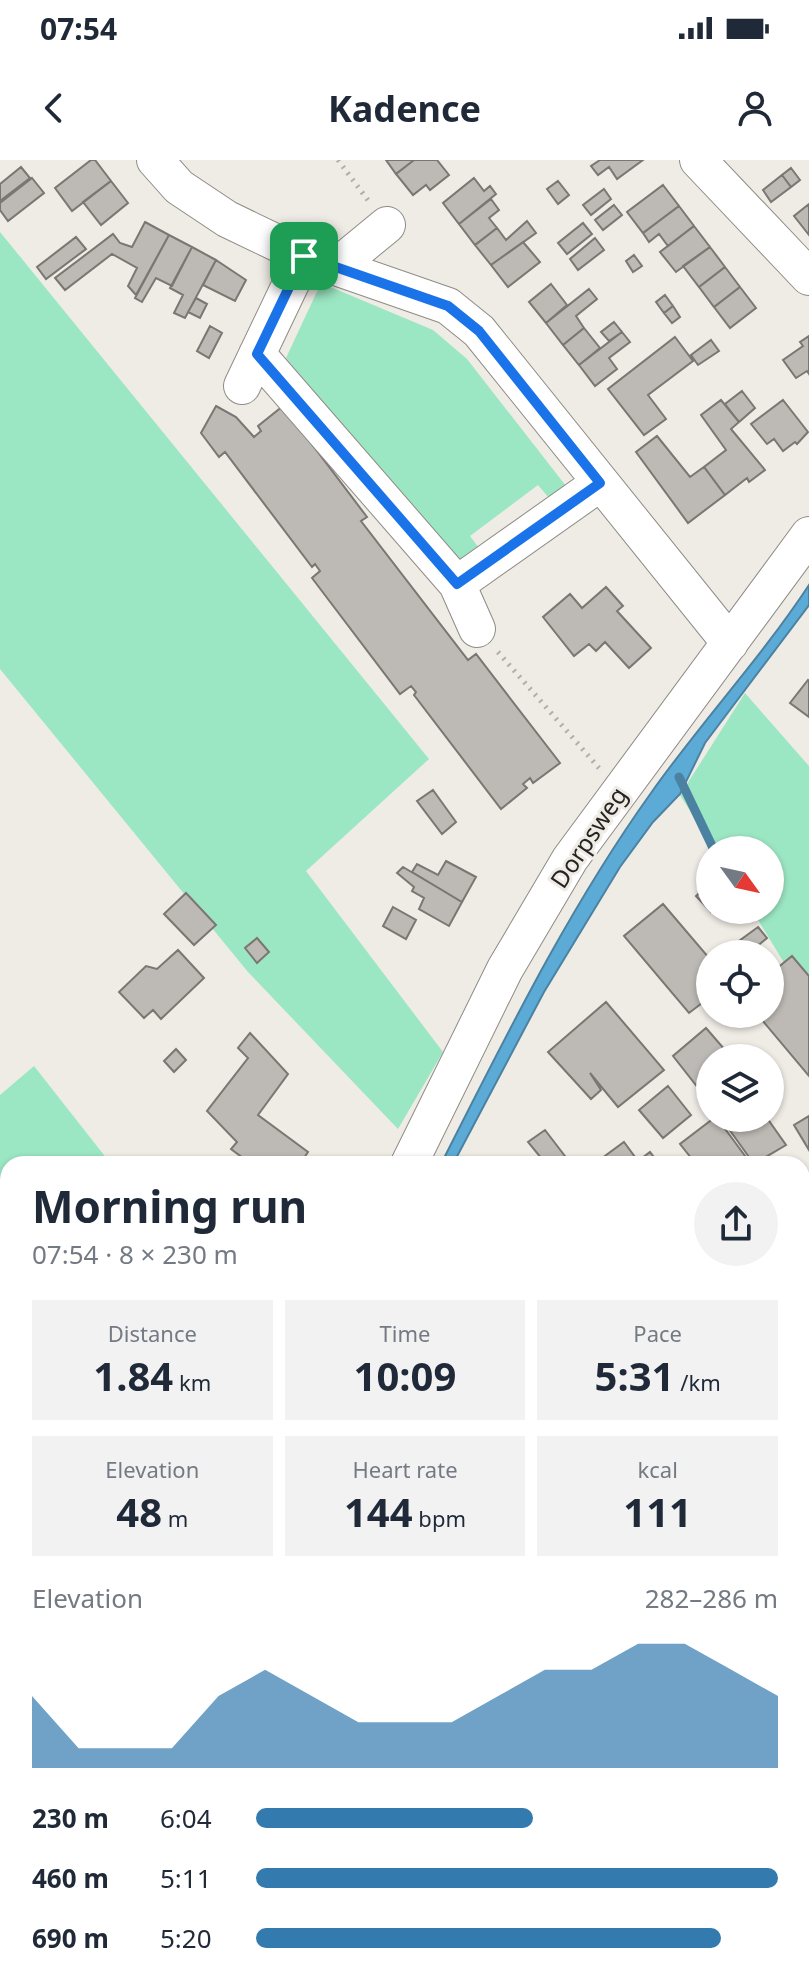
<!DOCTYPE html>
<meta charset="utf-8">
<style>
:root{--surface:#fff;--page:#f2f2f3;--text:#1f2937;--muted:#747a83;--accent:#337baf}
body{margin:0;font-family:"Noto Sans",sans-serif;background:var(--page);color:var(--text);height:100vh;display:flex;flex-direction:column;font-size:30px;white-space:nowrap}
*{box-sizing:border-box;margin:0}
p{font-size:26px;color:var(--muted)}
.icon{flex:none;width:44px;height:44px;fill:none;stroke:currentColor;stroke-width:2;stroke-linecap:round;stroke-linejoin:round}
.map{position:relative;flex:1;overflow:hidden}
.details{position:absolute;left:0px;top:996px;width:810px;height:830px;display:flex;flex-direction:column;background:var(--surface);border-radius:24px 24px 0 0;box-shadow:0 2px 6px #0004}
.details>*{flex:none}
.needle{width:52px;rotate:123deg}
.buttons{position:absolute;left:696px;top:676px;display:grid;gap:16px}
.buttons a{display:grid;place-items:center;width:88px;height:88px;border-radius:50%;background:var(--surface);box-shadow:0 2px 6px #0004;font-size:40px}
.pin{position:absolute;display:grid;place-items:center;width:68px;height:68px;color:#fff;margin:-34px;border-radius:16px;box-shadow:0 4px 12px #0006}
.round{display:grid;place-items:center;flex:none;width:84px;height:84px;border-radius:42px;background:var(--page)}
.overview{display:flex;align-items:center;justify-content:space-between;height:136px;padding:0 32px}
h1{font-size:44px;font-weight:700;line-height:60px}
.figures{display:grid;grid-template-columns:repeat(3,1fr);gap:12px;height:136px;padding:8px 32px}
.figures div{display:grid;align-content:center;border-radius:0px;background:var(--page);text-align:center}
.figures b{font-size:40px;font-weight:700}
.figures small{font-size:22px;font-weight:400}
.figures p{font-size:22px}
.chart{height:224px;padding:16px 32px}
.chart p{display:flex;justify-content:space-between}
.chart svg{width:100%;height:144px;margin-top:8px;fill:var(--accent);opacity:.7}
ul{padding:0 32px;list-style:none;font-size:26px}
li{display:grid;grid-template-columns:128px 96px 1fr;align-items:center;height:60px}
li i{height:20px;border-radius:10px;background:var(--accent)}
.status{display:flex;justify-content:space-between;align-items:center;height:56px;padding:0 40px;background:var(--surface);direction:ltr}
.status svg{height:22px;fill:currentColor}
header{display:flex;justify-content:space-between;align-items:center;height:104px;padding:0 32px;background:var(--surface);font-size:36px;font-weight:700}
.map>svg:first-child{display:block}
.green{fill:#9ce7c3}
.water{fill:#5cabd7;stroke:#4c82a1;stroke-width:2}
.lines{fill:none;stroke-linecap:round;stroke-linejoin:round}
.stream{stroke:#4c82a1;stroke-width:9}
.building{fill:#bdb9b4;stroke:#7a7772;stroke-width:2}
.minor-casing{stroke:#8f8b86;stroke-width:38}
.path{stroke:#b2aea9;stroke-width:5;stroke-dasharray:2 6;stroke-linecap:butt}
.minor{stroke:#fff;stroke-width:36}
.route-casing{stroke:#fff;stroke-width:16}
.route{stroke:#1a73e8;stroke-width:10}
.labels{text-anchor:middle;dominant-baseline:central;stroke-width:6;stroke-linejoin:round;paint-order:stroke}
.street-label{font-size:24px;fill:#262422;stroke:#efebe5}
</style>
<div class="status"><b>07:54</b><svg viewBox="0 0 49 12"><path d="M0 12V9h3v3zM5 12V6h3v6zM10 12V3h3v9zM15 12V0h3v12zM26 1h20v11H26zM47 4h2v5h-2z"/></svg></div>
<header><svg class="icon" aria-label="back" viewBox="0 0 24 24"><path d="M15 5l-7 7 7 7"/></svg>Kadence<svg class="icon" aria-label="person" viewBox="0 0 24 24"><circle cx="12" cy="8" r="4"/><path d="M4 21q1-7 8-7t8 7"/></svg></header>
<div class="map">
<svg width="809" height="1825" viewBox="0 0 809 1825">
<rect width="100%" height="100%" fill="#efebe5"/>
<path class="green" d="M 0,72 L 429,599 L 306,711 L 443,892 L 398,969 L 248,812 L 0,509 Z
M 321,123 L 433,170 L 467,199 L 566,326 L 549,338 L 538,325 L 470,376 L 482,392 L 462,400 L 445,397 L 286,198 Z
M 745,533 L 809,606 L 809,844 L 752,750 L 770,750 L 770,690 L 715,690 L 680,635 Z
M 34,906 L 111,1004 L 8,1004 L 8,1087 L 0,1077 L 0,935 Z
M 802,1509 L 809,1518 L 809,1825 L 637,1825 L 632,1818 L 802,1818 Z"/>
<path class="water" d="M 809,425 L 809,445 L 705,583 L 680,634 L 653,662 L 620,707 L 544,832 L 453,1004 L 441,1004 C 505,878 568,749 651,633 C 701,562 761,498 809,425 Z"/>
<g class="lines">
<path class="stream" d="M 679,617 L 714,690
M 755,1818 L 761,1825"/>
</g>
<path class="building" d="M 91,0 L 95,0 L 111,21 L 72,51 L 55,28 Z
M 386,0 L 414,0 L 396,14 Z
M 414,0 L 437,0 L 449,15 L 430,30 L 426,25 L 413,35 L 396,14 Z
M 600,0 L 643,0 L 617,19 L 609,7 L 598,15 L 591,6 Z
M 21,7 L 30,18 L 0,41 L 0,24 Z
M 791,8 L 800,20 L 791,27 L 782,15 Z
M 782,15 L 791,27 L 771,42 L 763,30 Z
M 32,18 L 44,33 L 8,61 L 0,50 L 0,43 Z
M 474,18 L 484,31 L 490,26 L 496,34 L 459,64 L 443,43 Z
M 111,21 L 128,43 L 101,65 L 83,42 Z
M 558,21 L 569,35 L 558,44 L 547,29 Z
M 663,25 L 679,46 L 643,73 L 627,52 Z
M 604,29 L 611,39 L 591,55 L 583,45 Z
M 491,39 L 499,50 L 489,58 L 497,68 L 475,85 L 459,64 Z
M 809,44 L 809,75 L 794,56 Z
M 614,45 L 622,55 L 603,70 L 595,60 Z
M 679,46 L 694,66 L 668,86 L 659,74 L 649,82 L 643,73 Z
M 527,61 L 536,73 L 491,105 L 475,85 L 497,68 L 506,80 Z
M 145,62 L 169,75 L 136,135 L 128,126 L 137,108 L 112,94 L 65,130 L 55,118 L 113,74 L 120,83 L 132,87 Z
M 583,63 L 592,74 L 567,94 L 558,83 Z
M 694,66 L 710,87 L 676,112 L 660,92 Z
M 169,75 L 192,87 L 172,126 L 156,118 L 142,142 L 135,138 Z
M 76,77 L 86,89 L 46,119 L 37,107 Z
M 595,78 L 604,90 L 578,110 L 570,99 Z
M 523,82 L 540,102 L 508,127 L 491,105 Z
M 192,87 L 216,100 L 185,158 L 174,153 L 183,135 L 170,128 Z
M 710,87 L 725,107 L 699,127 L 683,106 Z
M 634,95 L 642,106 L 633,112 L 626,101 Z
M 216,100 L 246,120 L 235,141 L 203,125 Z
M 725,107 L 740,127 L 714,147 L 699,127 Z
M 551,124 L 567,145 L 546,163 L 529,142 Z
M 740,127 L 756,148 L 730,168 L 714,147 Z
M 589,129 L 597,139 L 576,156 L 584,168 L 563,185 L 546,163 Z
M 665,135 L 673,146 L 664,153 L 656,142 Z
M 196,138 L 207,144 L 200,158 L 188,152 Z
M 673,146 L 680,157 L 672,163 L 664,153 Z
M 614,162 L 622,172 L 609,181 L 601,172 Z
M 210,166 L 222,173 L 209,198 L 197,191 Z
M 584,168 L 600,188 L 579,205 L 563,185 Z
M 622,172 L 630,182 L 609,198 L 617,209 L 595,226 L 579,205 Z
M 809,176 L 809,214 L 807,211 L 796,218 L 783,200 L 803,186 L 800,182 Z
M 675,177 L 693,201 L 648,235 L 666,259 L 644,275 L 608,229 Z
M 711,180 L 719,191 L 698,205 L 691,195 Z
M 742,231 L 755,248 L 739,262 L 725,244 Z
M 721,240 L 739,262 L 731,269 L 765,310 L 749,322 L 747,318 L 725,335 L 704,307 L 726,290 L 701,255 Z
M 783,240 L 808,272 L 797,284 L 795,282 L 783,291 L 774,279 L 767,284 L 751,264 Z
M 216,246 L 236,257 L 254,277 L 261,271 L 258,266 L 283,246 L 367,357 L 361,361 L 468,500 L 476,494 L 560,603 L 533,623 L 530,618 L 523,624 L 527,628 L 501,649 L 414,535 L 416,532 L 411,526 L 400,534 L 312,418 L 320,411 L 315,404 L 312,407 L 225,292 L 219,297 L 201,273 Z
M 657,276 L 690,317 L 704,307 L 725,335 L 688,363 L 636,292 Z
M 606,427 L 623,446 L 617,451 L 651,488 L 629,508 L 605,482 L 596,491 L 589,484 L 574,496 L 543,457 L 570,434 L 582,448 Z
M 808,520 L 809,521 L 809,557 L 790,543 Z
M 433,630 L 456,662 L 442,674 L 417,641 Z
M 446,701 L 476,717 L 462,742 L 412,712 L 417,704 L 438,715 Z
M 403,707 L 462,742 L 449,766 L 419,749 L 424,738 L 412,731 L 414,727 L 397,713 Z
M 708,725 L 710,750 L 713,750 L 711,752 L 696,736 Z
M 186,733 L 216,765 L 194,785 L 164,754 Z
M 663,744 L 710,799 L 710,837 L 689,853 L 624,776 Z
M 393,747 L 416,760 L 406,779 L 383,766 Z
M 758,767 L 767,778 L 749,793 L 739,781 Z
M 257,778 L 269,792 L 257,803 L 245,788 Z
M 178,790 L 204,818 L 161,859 L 153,850 L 144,858 L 119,832 L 146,806 L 157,809 Z
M 792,796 L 809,816 L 809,916 L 757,854 L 770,854 L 770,814 Z
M 606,842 L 664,910 L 618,947 L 590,913 L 601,930 L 591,939 L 548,892 Z
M 706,868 L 732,898 L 710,898 L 710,943 L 673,896 Z
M 250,873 L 288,914 L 258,955 L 308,992 L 304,998 L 314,1004 L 251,1004 L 231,989 L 237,982 L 207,951 L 248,898 L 238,888 Z
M 176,889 L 186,900 L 174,912 L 164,901 Z
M 668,926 L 691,955 L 663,978 L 639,950 Z
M 809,956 L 809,990 L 794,965 Z
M 714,958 L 717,958 L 751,1004 L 696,1004 L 680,984 Z
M 721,958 L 767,958 L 786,985 L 754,1004 Z
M 545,970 L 571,1004 L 546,1004 L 528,982 Z
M 624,982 L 638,1001 L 650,992 L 659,1004 L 594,1004 Z
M 802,1086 L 809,1096 L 809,1206 L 802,1197 Z
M 0,1192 L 8,1202 L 8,1335 L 0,1325 Z
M 0,1566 L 8,1576 L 8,1599 L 0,1605 Z
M 7,1691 L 8,1724 L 6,1725 L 0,1717 L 0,1697 Z
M 4,1799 L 8,1804 L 8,1818 L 20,1818 L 26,1825 L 0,1825 L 0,1802 Z
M 348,1818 L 403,1818 L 409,1825 L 353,1825 Z"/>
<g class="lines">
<g class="minor-casing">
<path id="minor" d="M 155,0 L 179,27 L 227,59 L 304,96 L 448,146 L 479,171 L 730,483
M 698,0 L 809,117
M 336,107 L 387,65
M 257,194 L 457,424 L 477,469
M 242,226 L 304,96
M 457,424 L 600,323
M 409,1004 L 505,809 L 570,699 L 809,375
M 117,1825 L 119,1818"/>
</g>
<path class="path" d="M 338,0 L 370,43
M 498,492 L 599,608"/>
<use href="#minor" class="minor"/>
</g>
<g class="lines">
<g class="route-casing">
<path id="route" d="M 304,96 L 448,146 L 479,171 L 600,323 L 457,424 L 257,194 Z"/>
</g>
<use href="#route" class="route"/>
</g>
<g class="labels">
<g class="street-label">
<text transform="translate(588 677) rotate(-56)">Dorpsweg</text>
</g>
</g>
</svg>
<div class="buttons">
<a><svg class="needle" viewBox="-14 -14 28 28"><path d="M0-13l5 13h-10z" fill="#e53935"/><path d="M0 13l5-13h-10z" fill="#747a83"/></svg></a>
<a><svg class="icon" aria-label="locate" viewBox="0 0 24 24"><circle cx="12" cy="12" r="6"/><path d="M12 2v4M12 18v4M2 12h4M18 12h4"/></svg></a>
<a><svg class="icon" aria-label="layers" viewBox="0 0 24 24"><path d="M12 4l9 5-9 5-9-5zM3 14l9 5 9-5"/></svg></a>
</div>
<div class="pin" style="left:304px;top:96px;background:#1e9e55"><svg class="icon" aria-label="arrive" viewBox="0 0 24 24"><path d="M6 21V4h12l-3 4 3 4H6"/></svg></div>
<section class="details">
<div class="overview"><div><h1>Morning run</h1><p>07:54 · 8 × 230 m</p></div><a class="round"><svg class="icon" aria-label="share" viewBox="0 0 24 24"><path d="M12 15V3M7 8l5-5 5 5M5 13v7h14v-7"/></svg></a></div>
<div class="figures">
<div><p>Distance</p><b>1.84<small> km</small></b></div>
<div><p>Time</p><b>10:09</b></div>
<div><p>Pace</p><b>5:31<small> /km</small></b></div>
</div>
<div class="figures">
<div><p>Elevation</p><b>48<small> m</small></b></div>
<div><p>Heart rate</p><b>144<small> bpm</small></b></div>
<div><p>kcal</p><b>111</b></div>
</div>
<div class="chart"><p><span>Elevation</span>282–286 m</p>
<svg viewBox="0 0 160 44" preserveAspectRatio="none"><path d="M0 44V22L10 38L20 38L30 38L40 22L50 14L60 22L70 30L80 30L90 30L100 22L110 14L120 14L130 6L140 6L150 14L160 22V44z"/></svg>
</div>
<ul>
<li><b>230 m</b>6:04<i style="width:53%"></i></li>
<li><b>460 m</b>5:11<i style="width:100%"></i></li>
<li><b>690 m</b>5:20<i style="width:89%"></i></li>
</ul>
</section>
</div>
